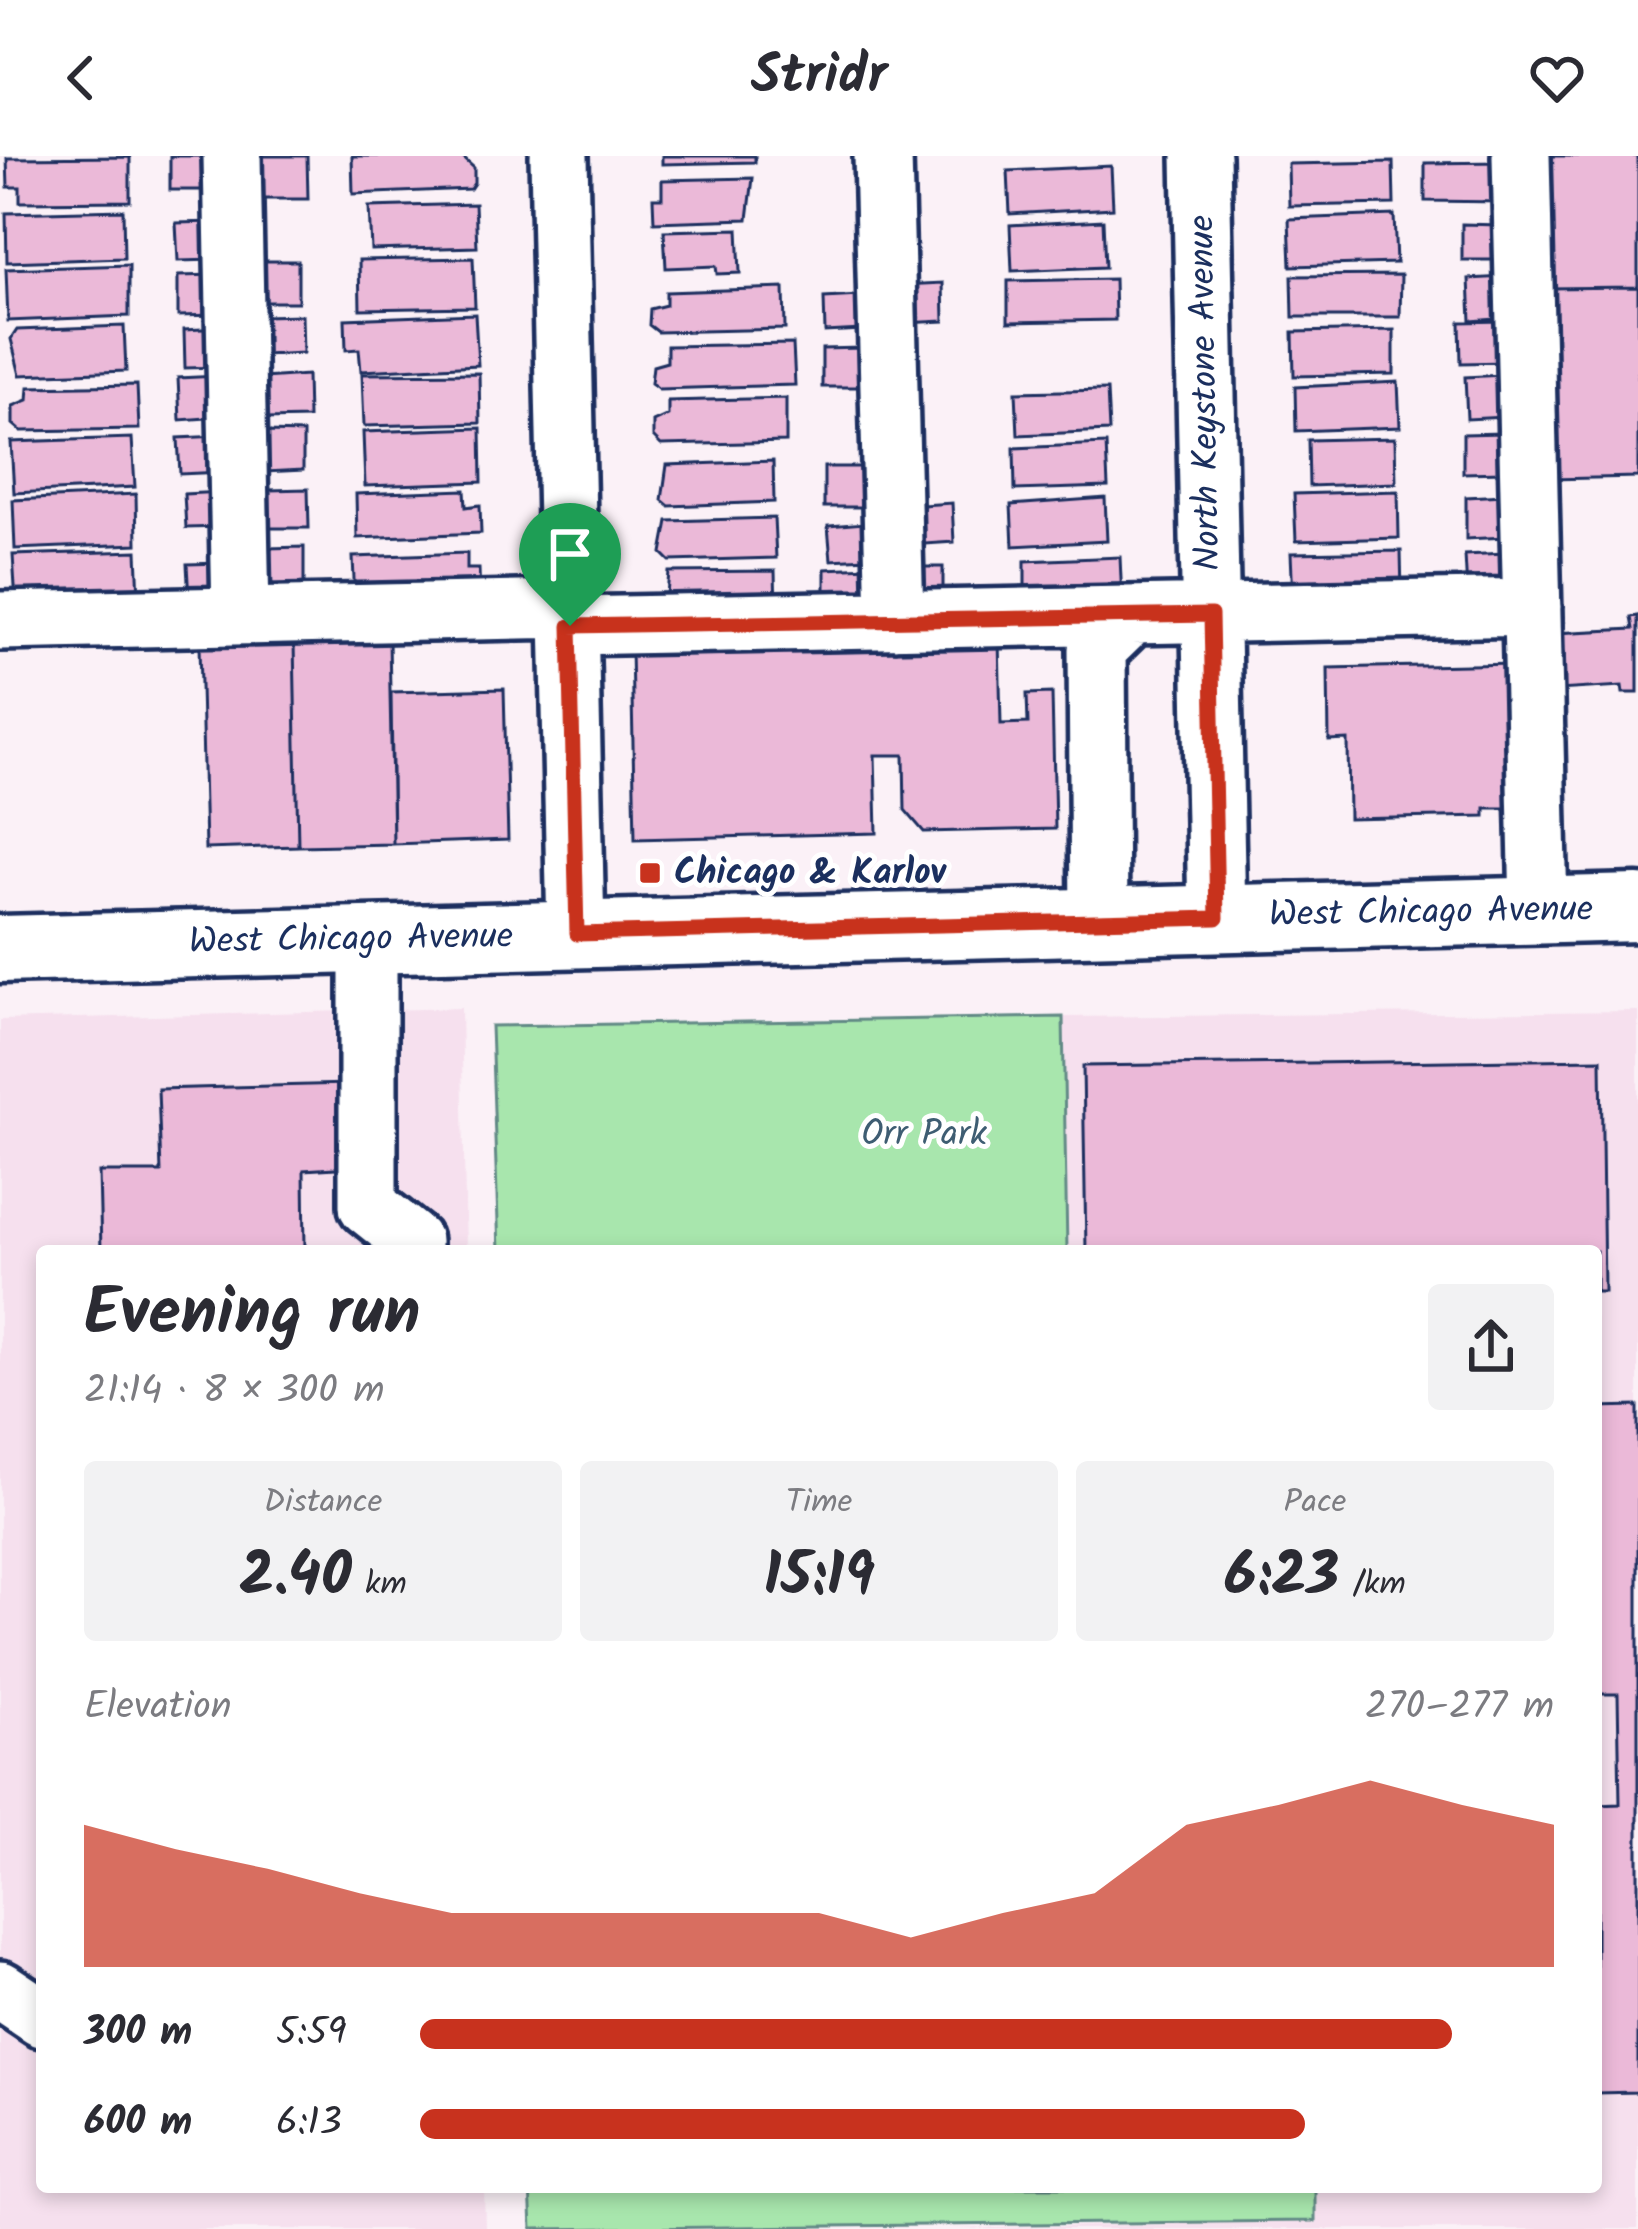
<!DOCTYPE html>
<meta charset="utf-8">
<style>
:root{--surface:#fff;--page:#f2f2f3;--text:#2b2b33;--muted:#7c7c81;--accent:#c8321e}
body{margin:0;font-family:Kalam,sans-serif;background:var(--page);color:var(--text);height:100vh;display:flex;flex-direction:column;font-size:45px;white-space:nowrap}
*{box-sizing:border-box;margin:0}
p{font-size:39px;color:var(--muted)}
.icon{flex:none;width:66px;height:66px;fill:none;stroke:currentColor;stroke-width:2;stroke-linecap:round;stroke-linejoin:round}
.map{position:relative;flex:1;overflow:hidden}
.side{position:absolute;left:36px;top:1089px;width:1566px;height:948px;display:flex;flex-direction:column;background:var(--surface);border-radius:12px;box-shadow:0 6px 18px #0003}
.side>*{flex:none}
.pin{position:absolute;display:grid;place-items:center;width:102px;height:102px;color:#fff;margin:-123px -51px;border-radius:50% 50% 50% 0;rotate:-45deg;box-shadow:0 0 12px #0007}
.pin .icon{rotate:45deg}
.round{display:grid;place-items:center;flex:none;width:126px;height:126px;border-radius:12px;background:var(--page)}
.summary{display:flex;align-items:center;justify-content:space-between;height:204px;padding:0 48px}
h1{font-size:66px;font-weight:700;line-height:90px}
.metrics{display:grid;grid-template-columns:repeat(3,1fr);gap:18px;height:204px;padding:12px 48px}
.metrics div{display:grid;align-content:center;border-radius:12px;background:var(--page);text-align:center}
.metrics b{font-size:60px;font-weight:700}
.metrics small{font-size:33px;font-weight:400}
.metrics p{font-size:33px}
.chart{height:336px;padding:24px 48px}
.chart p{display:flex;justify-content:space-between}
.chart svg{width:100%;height:216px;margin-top:12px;fill:var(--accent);opacity:.7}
ul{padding:0 48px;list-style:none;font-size:39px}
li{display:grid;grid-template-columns:192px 144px 1fr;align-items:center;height:90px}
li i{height:30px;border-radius:15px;background:var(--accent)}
header{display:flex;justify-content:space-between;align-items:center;height:156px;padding:0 48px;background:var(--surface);font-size:54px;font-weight:700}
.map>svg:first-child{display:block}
.built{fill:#f6e0ee}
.green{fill:#a8e6ad;stroke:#628a86;stroke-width:3}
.building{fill:#ebb9d8;stroke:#1b2f5e;stroke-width:3}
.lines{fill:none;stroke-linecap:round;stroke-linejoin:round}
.minor-casing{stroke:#1b2f5e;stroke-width:66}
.major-casing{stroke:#1b2f5e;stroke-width:75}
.minor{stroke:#fff;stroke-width:57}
.major{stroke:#fff;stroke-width:66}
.route-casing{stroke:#fff;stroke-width:24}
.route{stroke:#c8321e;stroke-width:15}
.poi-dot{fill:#c8321e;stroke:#fff;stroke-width:4.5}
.labels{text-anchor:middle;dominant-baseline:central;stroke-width:10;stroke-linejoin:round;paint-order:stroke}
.street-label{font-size:36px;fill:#1b2f5e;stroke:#fff}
.poi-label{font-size:36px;font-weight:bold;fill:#1b2f5e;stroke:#fff;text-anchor:start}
.park-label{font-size:36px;fill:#3e5d72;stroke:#fff}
</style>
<header><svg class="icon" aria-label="back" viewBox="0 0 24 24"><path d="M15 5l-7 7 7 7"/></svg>Stridr<svg class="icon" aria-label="heart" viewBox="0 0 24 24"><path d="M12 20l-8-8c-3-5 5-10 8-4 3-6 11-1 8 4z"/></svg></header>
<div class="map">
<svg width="1638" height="2073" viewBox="0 0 1638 2073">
<rect width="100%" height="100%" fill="#fbf1f7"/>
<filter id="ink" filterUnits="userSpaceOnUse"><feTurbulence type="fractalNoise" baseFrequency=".00833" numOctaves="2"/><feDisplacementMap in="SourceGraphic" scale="24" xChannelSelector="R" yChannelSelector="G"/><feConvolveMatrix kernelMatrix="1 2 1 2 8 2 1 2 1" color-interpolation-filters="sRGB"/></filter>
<g filter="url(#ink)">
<path class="built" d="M 461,852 L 466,1095 L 42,1095 L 42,2031 L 484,2031 L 485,2073 L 0,2073 L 0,864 Z
M 1638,855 L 1638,2073 L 948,2073 L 1315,2065 L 1315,2031 L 1596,2031 L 1596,1095 L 1067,1095 L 1063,861 Z"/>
<path class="green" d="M 1063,861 L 1067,1095 L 499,1095 L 491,870 Z
M 530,2031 L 1315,2031 L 1315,2065 L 532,2073 Z"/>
<path class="building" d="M 170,0 L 209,0 L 209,34 L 170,34 Z
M 260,0 L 307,0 L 308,43 L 262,43 Z
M 352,0 L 461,0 L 474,12 L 474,27 L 470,33 L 353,38 Z
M 662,0 L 755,0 L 755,6 L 662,8 Z
M 1541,0 L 1638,0 L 1638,131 L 1545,132 Z
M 130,1 L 130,45 L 20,46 L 20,31 L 8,31 L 7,2 Z
M 1393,6 L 1394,48 L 1289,50 L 1288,8 Z
M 1503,6 L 1504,46 L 1425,45 L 1425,7 Z
M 1111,10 L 1113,52 L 1010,58 L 1008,15 Z
M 753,22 L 748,63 L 654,66 L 653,42 L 662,42 L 662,24 Z
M 475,48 L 477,91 L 371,94 L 369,51 Z
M 123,54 L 124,102 L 7,106 L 6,57 Z
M 1394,59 L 1396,107 L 1291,110 L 1289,63 Z
M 1103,64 L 1105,111 L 1012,115 L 1010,69 Z
M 215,66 L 216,104 L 178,105 L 176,67 Z
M 1462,68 L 1500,69 L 1499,104 L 1462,104 Z
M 738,73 L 740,117 L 717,118 L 716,110 L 666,112 L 664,75 Z
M 473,102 L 475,151 L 360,153 L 359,104 Z
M 259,105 L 298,105 L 298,146 L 259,146 Z
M 129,109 L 129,160 L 8,165 L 6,113 Z
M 217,119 L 217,159 L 178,160 L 178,120 Z
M 1401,119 L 1400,161 L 1293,161 L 1292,120 Z
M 1505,121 L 1508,162 L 1471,165 L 1469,123 Z
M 1114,123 L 1115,164 L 1008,166 L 1008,125 Z
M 943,127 L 944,165 L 905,167 L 903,129 Z
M 1638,131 L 1638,321 L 1550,323 L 1545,132 Z
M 784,132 L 785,173 L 658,176 L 649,169 L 650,153 L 666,149 L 666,136 Z
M 860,140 L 862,174 L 825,176 L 824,142 Z
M 475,158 L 478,209 L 361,215 L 359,193 L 346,194 L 345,163 Z
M 302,159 L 303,197 L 264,199 L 263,160 Z
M 1503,165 L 1506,206 L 1461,207 L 1460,166 Z
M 124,170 L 126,215 L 20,219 L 11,183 L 17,174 Z
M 222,172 L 224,211 L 185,212 L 184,174 Z
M 1394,174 L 1394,218 L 1294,220 L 1293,176 Z
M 793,188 L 795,229 L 659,233 L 651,227 L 653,210 L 667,206 L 667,190 Z
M 862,192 L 862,231 L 822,231 L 822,193 Z
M 479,217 L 480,267 L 364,270 L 362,218 Z
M 307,219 L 308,262 L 265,263 L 263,222 Z
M 1503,219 L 1505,261 L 1467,263 L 1465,221 Z
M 218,220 L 220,261 L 180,264 L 178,222 Z
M 1398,226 L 1400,271 L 1296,275 L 1295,231 Z
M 137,229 L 139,273 L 21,275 L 13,268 L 13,250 L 28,244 L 29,231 Z
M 1107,234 L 1109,275 L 1018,279 L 1016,236 Z
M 786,242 L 786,286 L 661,289 L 653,281 L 653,266 L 668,259 L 668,245 Z
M 481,272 L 482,326 L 365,330 L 363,276 Z
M 265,276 L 303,277 L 303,314 L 265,316 Z
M 1504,277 L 1504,316 L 1463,317 L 1463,278 Z
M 220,280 L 222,316 L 180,318 L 178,282 Z
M 132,282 L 135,331 L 14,337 L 11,286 Z
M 1395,282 L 1396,327 L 1309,330 L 1308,284 Z
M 1106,288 L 1108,331 L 1015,334 L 1014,292 Z
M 773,305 L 774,346 L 669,350 L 662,344 L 667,309 Z
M 824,311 L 864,311 L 863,351 L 824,351 Z
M 308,333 L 309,372 L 269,372 L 269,334 Z
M 465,334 L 466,351 L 480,349 L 481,377 L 357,382 L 356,338 Z
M 1398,335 L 1399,382 L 1296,385 L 1294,338 Z
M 222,336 L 223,371 L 186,372 L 184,338 Z
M 136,338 L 137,388 L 15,393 L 13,344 Z
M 1504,339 L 1506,381 L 1466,383 L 1466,341 Z
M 1105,342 L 1107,385 L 1013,390 L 1011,349 Z
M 952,347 L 954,386 L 910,389 L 907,350 Z
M 774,362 L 776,402 L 670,405 L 662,397 L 668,365 Z
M 864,367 L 867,402 L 831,404 L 828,370 Z
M 304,391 L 304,431 L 267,431 L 267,392 Z
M 137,395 L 139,443 L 16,447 L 13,399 Z
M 1401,395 L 1402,438 L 1293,442 L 1291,397 Z
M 467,397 L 467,413 L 479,413 L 480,441 L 355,446 L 353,401 Z
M 1505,397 L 1507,433 L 1467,435 L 1465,399 Z
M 1120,401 L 1122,445 L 1025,448 L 1025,405 Z
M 222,407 L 224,443 L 189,444 L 187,408 Z
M 869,411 L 870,450 L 825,451 L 825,413 Z
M 921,411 L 943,411 L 943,450 L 922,450 Z
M 775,415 L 776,454 L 666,450 L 669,416 Z
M 1638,460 L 1638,537 L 1623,537 L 1622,530 L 1558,534 L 1554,477 L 1633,473 L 1631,461 Z
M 389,484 L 393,688 L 298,690 L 294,486 Z
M 999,484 L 1001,568 L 1028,567 L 1027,538 L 1052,537 L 1055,673 L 924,676 L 905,654 L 904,599 L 875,599 L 877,677 L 635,683 L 631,493 Z
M 294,486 L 298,690 L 205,693 L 200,488 Z
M 1515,508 L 1517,652 L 1485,652 L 1485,660 L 1349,663 L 1348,584 L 1329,585 L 1328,512 Z
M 504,533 L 508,684 L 393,688 L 391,536 Z
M 1601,903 L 1604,1136 L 1596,1136 L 1596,1095 L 1086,1095 L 1083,910 Z
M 349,928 L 351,1011 L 304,1014 L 305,1095 L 101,1095 L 99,1016 L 161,1016 L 158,933 Z
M 1638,1250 L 1638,1936 L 1596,1937 L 1596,1649 L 1620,1648 L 1618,1538 L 1596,1538 L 1596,1251 Z"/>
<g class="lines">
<g class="minor-casing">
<path id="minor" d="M 232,0 L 241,460
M 559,0 L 576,779
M 883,0 L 895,464
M 1201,0 L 1217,762
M 1521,0 L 1539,754
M 0,465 L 569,453
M 570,470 L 1532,451
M 1099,765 L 1097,493 L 1131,460
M 368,783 L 368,1050 L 412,1085 L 412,1095
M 0,1834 L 42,1862"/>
</g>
<g class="major-casing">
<path id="major" d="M 0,793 L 1638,752"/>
</g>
<use href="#minor" class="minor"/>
<use href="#major" class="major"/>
</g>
</g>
<g class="lines" filter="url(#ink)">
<g class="route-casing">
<path id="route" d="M 1211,459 L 1217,762 L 577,778 L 570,470 Z"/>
</g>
<use href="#route" class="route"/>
</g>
<rect class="poi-dot" x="638" y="705" width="24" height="24" rx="6"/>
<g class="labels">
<g class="street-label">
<text transform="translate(1206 237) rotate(-91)">North Keystone Avenue</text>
<text transform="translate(1431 757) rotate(-1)">West Chicago Avenue</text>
<text transform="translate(351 784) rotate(-1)">West Chicago Avenue</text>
</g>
<g class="poi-label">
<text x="674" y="717">Chicago &amp; Karlov</text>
</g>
<g class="park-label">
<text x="924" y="979">Orr Park</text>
</g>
</g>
</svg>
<div class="pin" style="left:570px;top:470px;background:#1e9e55"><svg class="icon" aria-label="arrive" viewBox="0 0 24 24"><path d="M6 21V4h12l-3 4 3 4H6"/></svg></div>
<section class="side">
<div class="summary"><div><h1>Evening run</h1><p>21:14 · 8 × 300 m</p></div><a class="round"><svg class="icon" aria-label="share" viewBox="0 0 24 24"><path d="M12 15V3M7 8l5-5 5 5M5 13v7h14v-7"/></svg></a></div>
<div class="metrics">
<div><p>Distance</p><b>2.40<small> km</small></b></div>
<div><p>Time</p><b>15:19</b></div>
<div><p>Pace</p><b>6:23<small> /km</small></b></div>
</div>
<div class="chart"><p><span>Elevation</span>270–277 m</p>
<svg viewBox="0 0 160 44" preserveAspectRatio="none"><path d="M0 44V15L10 20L20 24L30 29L40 33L50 33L60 33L70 33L80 33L90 38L100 33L110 29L120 15L130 11L140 6L150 11L160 15V44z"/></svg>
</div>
<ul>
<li><b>300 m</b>5:59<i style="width:91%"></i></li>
<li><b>600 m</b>6:13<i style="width:78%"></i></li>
</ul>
</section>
</div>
